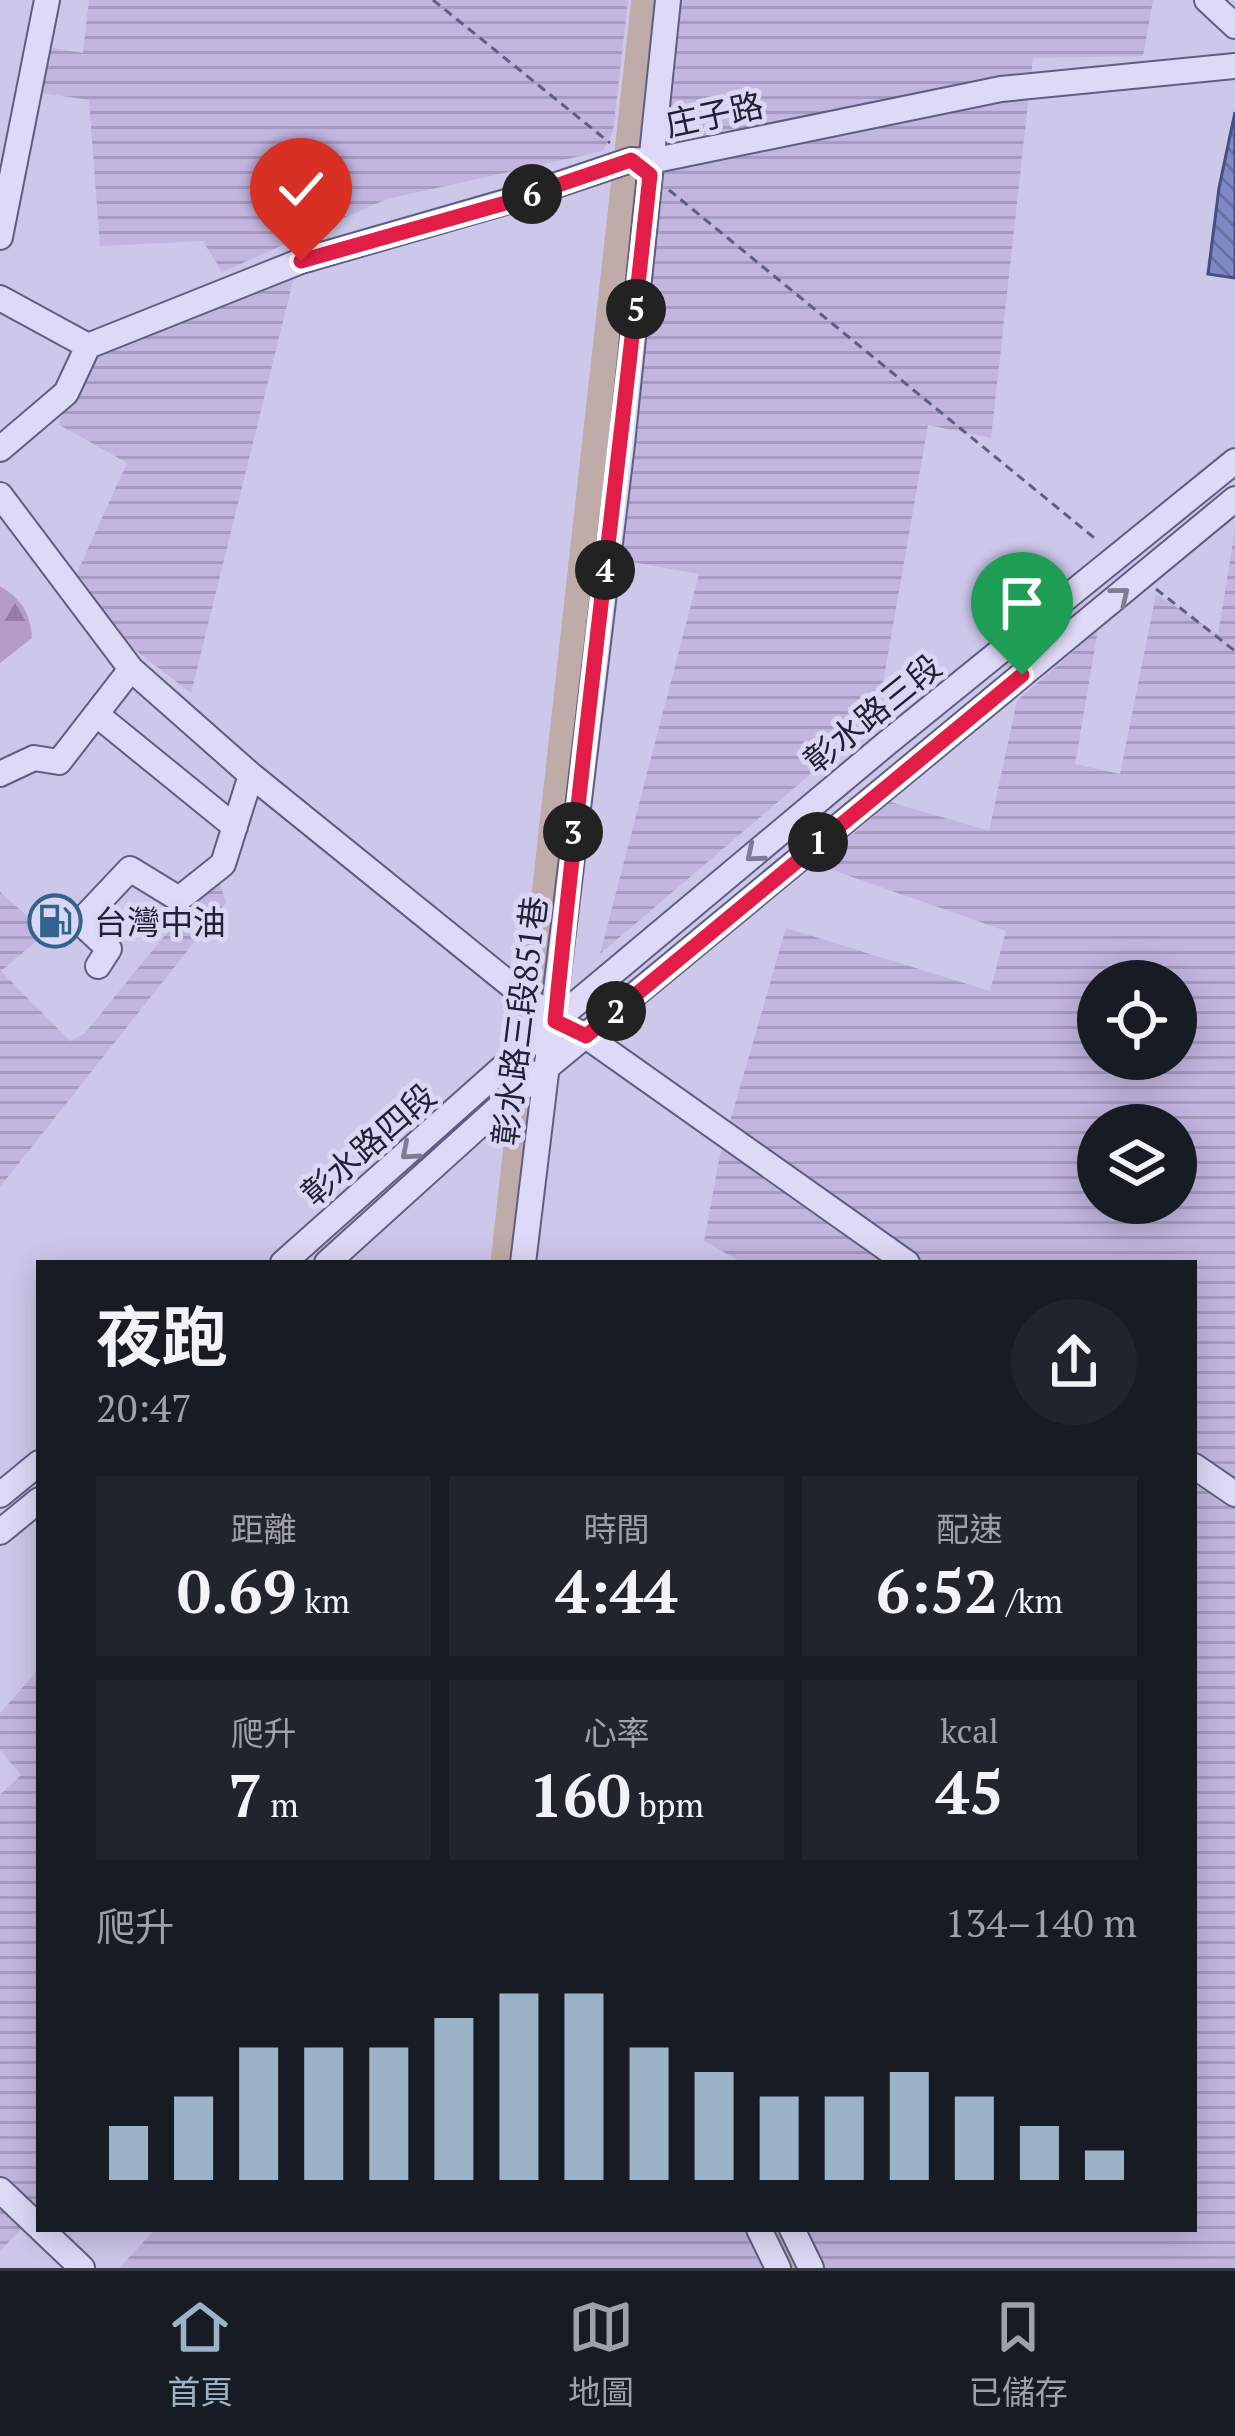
<!DOCTYPE html>
<html lang="zh-TW">
<meta charset="utf-8">
<style>
:root{--surface:#171b24;--page:#20242c;--text:#f1f3f6;--muted:#9ea1a6;--line:#363941;--accent:#9cb3c7}
body{margin:0;font-family:"PT Serif","Noto Sans TC",serif;background:var(--page);color:var(--text);height:100vh;display:flex;flex-direction:column;font-size:45px;white-space:nowrap}
*{box-sizing:border-box;margin:0}
p{font-size:39px;color:var(--muted)}
.icon{flex:none;width:66px;height:66px;fill:none;stroke:currentColor;stroke-width:2;stroke-linecap:round;stroke-linejoin:round}
.map{position:relative;flex:1;overflow:hidden}
.panel{position:absolute;left:36px;top:1260px;width:1161px;height:972px;display:flex;flex-direction:column;background:var(--surface);border-radius:0px;box-shadow:0 6px 30px #0003}
.panel>*{flex:none}
.controls{position:absolute;left:1077px;top:960px;display:grid;gap:24px}
.controls a{display:grid;place-items:center;width:120px;height:120px;border-radius:50%;background:var(--surface);box-shadow:0 6px 30px #0003;font-size:60px}
.pin{position:absolute;display:grid;place-items:center;width:102px;height:102px;color:#fff;margin:-123px -51px;border-radius:50% 50% 50% 0;rotate:-45deg;box-shadow:0 0 12px #0007}
.pin .icon{rotate:45deg}
.km{position:absolute;width:60px;height:60px;margin:-30px;border-radius:50%;background:#222;color:#fff;font-size:33px;line-height:60px;text-align:center}
.round{display:grid;place-items:center;flex:none;width:126px;height:126px;border-radius:63px;background:var(--page)}
.overview{display:flex;align-items:center;justify-content:space-between;height:204px;padding:0 60px}
h1{font-size:66px;font-weight:700;line-height:90px}
.metrics{display:grid;grid-template-columns:repeat(3,1fr);gap:18px;height:204px;padding:12px 60px}
.metrics div{display:grid;align-content:center;border-radius:0px;background:var(--page);text-align:center}
.metrics b{font-size:60px;font-weight:700}
.metrics small{font-size:33px;font-weight:400}
.metrics p{font-size:33px}
.chart{height:336px;padding:24px 60px}
.chart p{display:flex;justify-content:space-between}
.chart svg{width:100%;height:216px;margin-top:12px;stroke:var(--accent);stroke-width:6}
.menu{display:flex;justify-content:space-around;align-items:center;height:168px;border-top:3px solid var(--line);background:var(--surface);font-size:33px;color:var(--muted)}
.menu a{display:grid;justify-items:center;gap:6px}
.menu .on{color:var(--accent)}
.map>svg:first-child{display:block}
.farmland{fill:url(#farmland-rules);fill-rule:evenodd}
.forest{fill:url(#forest-firs)}
.lines{fill:none;stroke-linecap:round;stroke-linejoin:round}
.river{stroke:#bfaca8;stroke-width:33}
.building{fill:url(#building-back-hatch);stroke:#464e82;stroke-width:3}
.minor-casing{stroke:#5e5e84;stroke-width:28}
.path{stroke:#5e5e84;stroke-width:3;stroke-dasharray:9 6;stroke-linecap:butt}
.minor{stroke:#ded9f6;stroke-width:24}
.oneway{stroke:#7f7d96}
.route-casing{stroke:#fff;stroke-width:24}
.route{stroke:#e11d48;stroke-width:15}
.labels{text-anchor:middle;dominant-baseline:central;stroke-width:10;stroke-linejoin:round;paint-order:stroke}
.street-label{font-size:33px;fill:#202136;stroke:#dbd6f3}
.poi-label{font-size:33px;fill:#202136;stroke:#dbd6f3;text-anchor:start}
</style>
<div class="map">
<svg width="1235" height="2268" viewBox="0 0 1235 2268">
<defs>
<pattern id="farmland-rules" width="6" height="5" patternUnits="userSpaceOnUse" patternTransform="scale(3)"><rect width="6" height="5" fill="#c2b5df"/><path d="M0 2.5h6" fill="none" stroke="#a69bc0"/></pattern>
<pattern id="forest-firs" width="22" height="20" patternUnits="userSpaceOnUse" patternTransform="scale(3)"><rect width="22" height="20" fill="#b59bc8"/><path d="M5 1l3.5 6h-7zM16 11l3.5 6h-7z" fill="#937ea3"/></pattern>
<pattern id="building-back-hatch" width="6" height="6" patternUnits="userSpaceOnUse" patternTransform="scale(3)"><rect width="6" height="6" fill="#8088c5"/><path d="M-1 5l2 2M0 0l6 6M5-1l2 2" fill="none" stroke="#686fa1"/></pattern>
</defs>
<rect width="100%" height="100%" fill="#cdc7ea"/>
<path class="farmland" d="M 89,0 L 628,0 L 613,131 L 603,151 L 387,199 L 222,272 L 203,241 L 100,246 L 89,100 L 36,92 L 47,47 L 83,53 Z
M 676,0 L 1153,0 L 1143,56 L 1033,58 L 991,438 L 928,425 L 877,717 L 600,954 L 699,574 L 615,559 Z
M 295,273 L 191,693 L 134,649 L 76,575 L 127,463 L 58,424 L 94,355 Z
M 1235,530 L 1235,2268 L 824,2268 L 804,2229 L 1194,2229 L 1194,1263 L 743,1263 L 704,1241 L 719,1160 L 786,928 L 990,991 L 1006,931 L 818,865 L 890,802 L 989,831 L 1017,701 L 1098,630 L 1075,764 L 1120,774 L 1156,594 L 1218,634 ZM 1098,981 L 1176,981 L 1176,1059 L 1098,1059 ZM 1098,1125 L 1176,1125 L 1176,1203 L 1098,1203 Z
M 216,873 L 226,902 L 0,1187 L 0,892 L 46,933 L 1,971 L 70,1041 L 84,1034 Z
M 39,1669 L 39,2211 L 0,2251 L 0,1795 L 21,1775 L 0,1750 L 0,1713 Z
M 156,2229 L 745,2229 L 765,2268 L 119,2268 Z"/>
<path class="forest" d="M 0,586 C 22,600 30,612 32,638 L 0,663 Z"/>
<g class="lines">
<path class="river" d="M 507,1263 L 648,0
M 778,2229 L 798,2268"/>
</g>
<path class="building" d="M 1235,112 L 1235,278 L 1208,274 L 1219,188 Z"/>
<g class="lines">
<g class="minor-casing">
<path id="minor" d="M 1207,0 L 1235,26
M 0,237 L 47,0
M 0,298 L 88,346 L 301,261 L 509,201 L 631,160 L 651,161 L 1001,89 L 1235,66
M 0,449 L 66,393 L 88,346
M 0,495 L 131,669 L 251,775 L 554,1020 L 586,1036 L 907,1263
M 96,714 L 235,827
M 0,774 L 34,758 L 59,762 L 131,669
M 98,966 L 109,949 L 80,922 L 130,869 L 179,899 L 223,864 L 251,775
M 283,1263 L 555,1021 L 887,743 L 1235,461
M 327,1263 L 505,1102 L 1235,499
M 523,1263 L 622,444 L 668,0
M 1194,1466 L 1235,1494
M 0,1495 L 39,1463
M 0,1532 L 39,1500
M 0,2190 L 39,2227
M 41,2229 L 82,2268
M 759,2229 L 778,2268
M 792,2229 L 811,2268"/>
</g>
<path class="path" d="M 433,0 L 610,143
M 669,190 L 1098,541
M 1156,589 L 1235,651"/>
<use href="#minor" class="minor"/>
</g>
<defs><path id="oneway-chevron" d="M-2-3.5L2.5 0L-2 3.5" fill="none" stroke-width="1.6" stroke-linecap="round" stroke-linejoin="round" transform="scale(3)"/></defs>
<g class="oneway">
<use href="#oneway-chevron" transform="translate(1121 595) rotate(-39)"/>
<use href="#oneway-chevron" transform="translate(754 854) rotate(140)"/>
<use href="#oneway-chevron" transform="translate(409 1152) rotate(139)"/>
</g>
<g class="lines">
<g class="route-casing">
<path id="route" d="M 301,261 L 509,202 L 631,160 L 650,175 C 620,457 583,739 555,1021 L 586,1036 L 1022,675"/>
</g>
<use href="#route" class="route"/>
</g>
<defs>
<g id="fuel-ring" transform="scale(2.7)"><circle r="9.5" fill="#dbd6f3" stroke="#33648e" stroke-width="1.5"/><path d="M-5.5-6h7V0h2V4h1.3V-2.5L3-4.5l.8-.8L6-3V5H2.5V1h-1V6h-7ZM-4.2-4.7v3.2H.2V-4.7Z" fill="#33648e"/></g>
</defs>
<g fill-rule="evenodd">
<use href="#fuel-ring" x="55" y="921"/>
</g>
<g class="labels">
<g class="street-label">
<text transform="translate(714 114) rotate(-12)">庄子路</text>
<text transform="translate(872 713) rotate(-39)">彰水路三段</text>
<text transform="translate(519 1021) rotate(-83)">彰水路三段851巷</text>
<text transform="translate(368 1144) rotate(-41)">彰水路四段</text>
</g>
<g class="poi-label">
<text x="94" y="921">台灣中油</text>
</g>
</g>
</svg>
<div class="controls">
<a><svg class="icon" aria-label="locate" viewBox="0 0 24 24"><circle cx="12" cy="12" r="6"/><path d="M12 2v4M12 18v4M2 12h4M18 12h4"/></svg></a>
<a><svg class="icon" aria-label="layers" viewBox="0 0 24 24"><path d="M12 4l9 5-9 5-9-5zM3 14l9 5 9-5"/></svg></a>
</div>
<div class="pin" style="left:1022px;top:675px;background:#1e9e55"><svg class="icon" aria-label="arrive" viewBox="0 0 24 24"><path d="M6 21V4h12l-3 4 3 4H6"/></svg></div>
<div class="pin" style="left:301px;top:261px;background:#d93025"><svg class="icon" aria-label="check" viewBox="0 0 24 24"><path d="M5 12l5 5 9-10"/></svg></div>
<b class="km" style="left:818px;top:842px">1</b>
<b class="km" style="left:616px;top:1011px">2</b>
<b class="km" style="left:573px;top:832px">3</b>
<b class="km" style="left:605px;top:570px">4</b>
<b class="km" style="left:636px;top:309px">5</b>
<b class="km" style="left:532px;top:194px">6</b>
<section class="panel">
<div class="overview"><div><h1>夜跑</h1><p>20:47</p></div><a class="round"><svg class="icon" aria-label="share" viewBox="0 0 24 24"><path d="M12 15V3M7 8l5-5 5 5M5 13v7h14v-7"/></svg></a></div>
<div class="metrics">
<div><p>距離</p><b>0.69<small> km</small></b></div>
<div><p>時間</p><b>4:44</b></div>
<div><p>配速</p><b>6:52<small> /km</small></b></div>
</div>
<div class="metrics">
<div><p>爬升</p><b>7<small> m</small></b></div>
<div><p>心率</p><b>160<small> bpm</small></b></div>
<div><p>kcal</p><b>45</b></div>
</div>
<div class="chart"><p><span>爬升</span>134–140 m</p>
<svg viewBox="0 0 160 44" preserveAspectRatio="none"><path d="M5 44V33M15 44V27M25 44V17M35 44V17M45 44V17M55 44V11M65 44V6M75 44V6M85 44V17M95 44V22M105 44V27M115 44V27M125 44V22M135 44V27M145 44V33M155 44V38"/></svg>
</div>
</section>
</div>
<nav class="menu">
<a class="on"><svg class="icon" aria-label="home" viewBox="0 0 24 24"><path d="M3 11l9-7 9 7M6 9v11h12V9"/></svg>首頁</a>
<a><svg class="icon" aria-label="map" viewBox="0 0 24 24"><path d="M3 6l6-2 6 2 6-2v14l-6 2-6-2-6 2zM9 4v14M15 6v14"/></svg>地圖</a>
<a><svg class="icon" aria-label="saved" viewBox="0 0 24 24"><path d="M7 4h10v16l-5-4-5 4z"/></svg>已儲存</a>
</nav>
